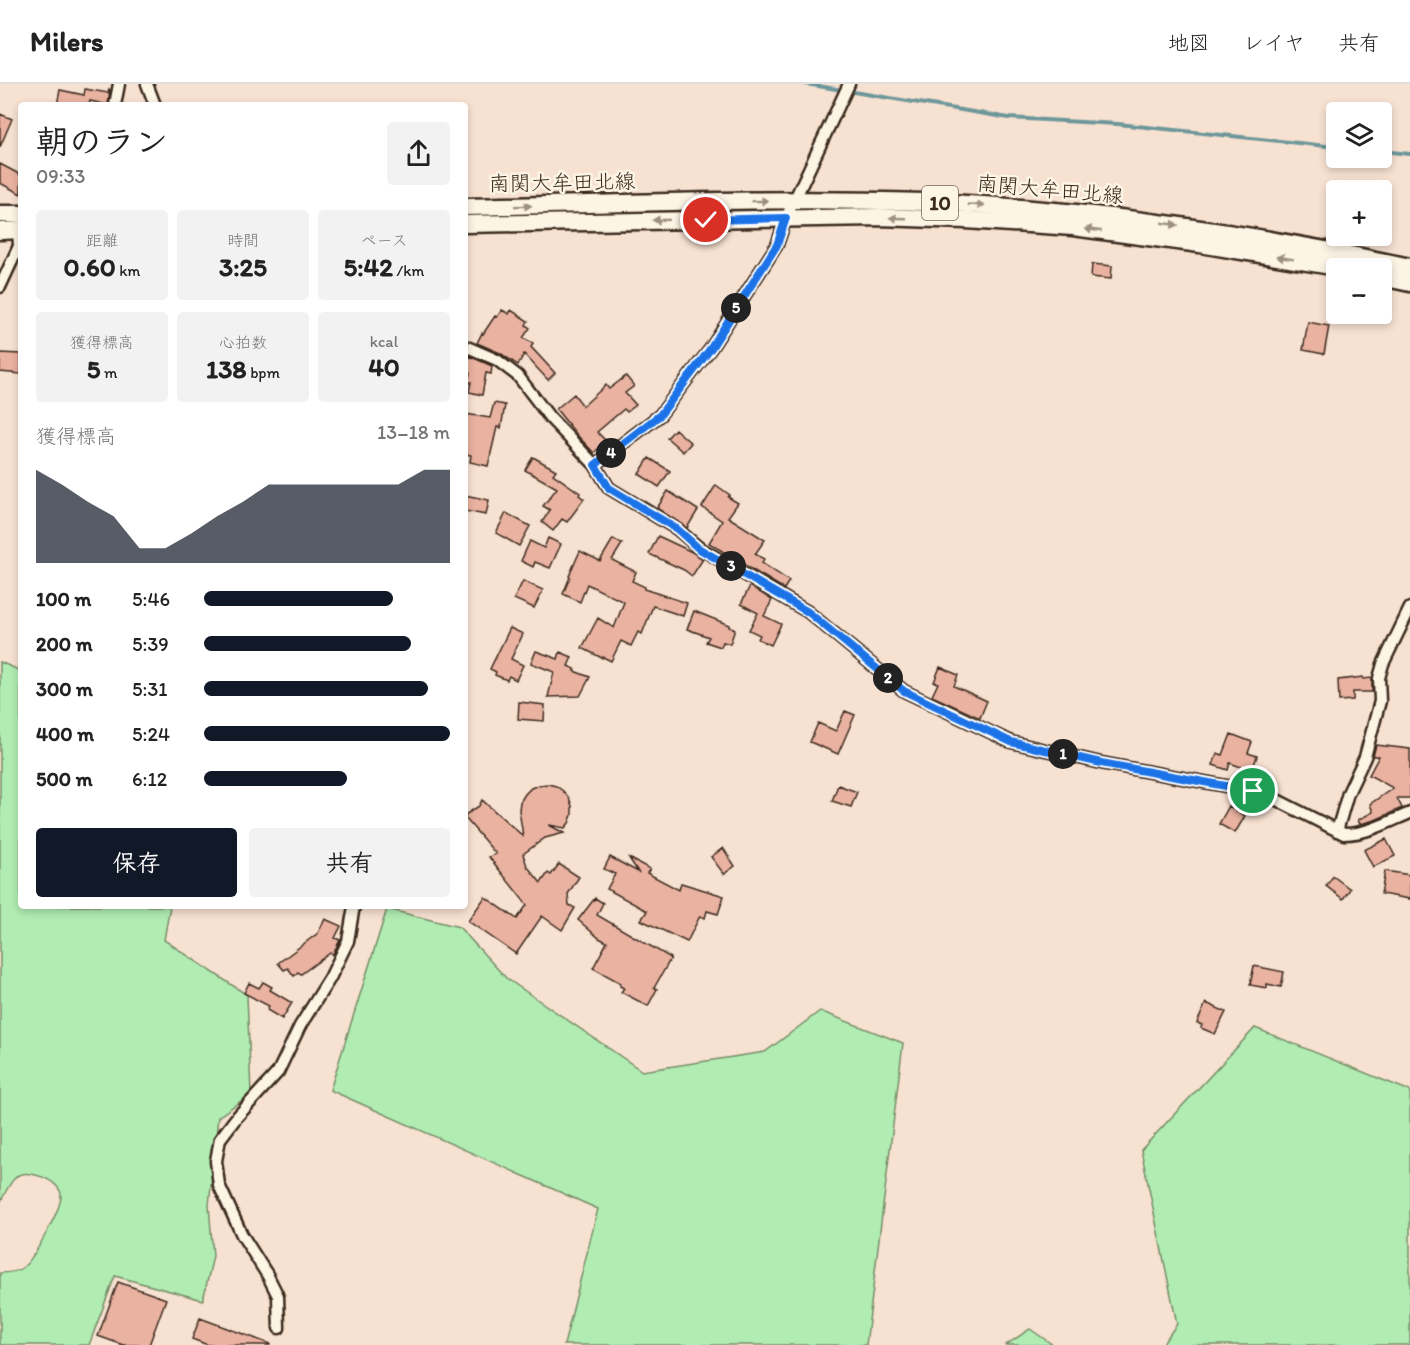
<!DOCTYPE html>
<html lang="ja">
<meta charset="utf-8">
<style>
:root{--surface:#fff;--page:#f2f2f2;--text:#222;--muted:#767676;--line:#e0e0e0;--accent:#111827}
body{margin:0;font-family:Itim,"Klee One",sans-serif;background:var(--page);color:var(--text);height:100vh;display:flex;flex-direction:column;font-size:22px;white-space:nowrap}
*{box-sizing:border-box;margin:0}
p{font-size:20px;color:var(--muted)}
.icon{flex:none;width:33px;height:33px;fill:none;stroke:currentColor;stroke-width:2;stroke-linecap:round;stroke-linejoin:round}
.map{position:relative;flex:1;overflow:hidden}
.side{position:absolute;left:18px;top:18px;width:450px;height:807px;display:flex;flex-direction:column;background:var(--surface);border-radius:6px;box-shadow:0 3px 9px #0003}
.side>*{flex:none}
.fabs{position:absolute;left:1326px;top:18px;display:grid;gap:12px}
.fabs a{display:grid;place-items:center;width:66px;height:66px;border-radius:6px;background:var(--surface);box-shadow:0 3px 9px #0003;font-size:30px}
.pin{position:absolute;display:grid;place-items:center;width:51px;height:51px;color:#fff;margin:-26px;border:3px solid #fff;border-radius:50%;box-shadow:0 2px 6px #0007}
.km{position:absolute;width:30px;height:30px;margin:-15px;border-radius:50%;background:#222;color:#fff;font-size:16px;line-height:30px;text-align:center}
.round{display:grid;place-items:center;flex:none;width:63px;height:63px;border-radius:6px;background:var(--page)}
.overview{display:flex;align-items:center;justify-content:space-between;height:102px;padding:0 18px}
h1{font-size:33px;font-weight:700;line-height:45px}
.stats{display:grid;grid-template-columns:repeat(3,1fr);gap:9px;height:102px;padding:6px 18px}
.stats div{display:grid;align-content:center;border-radius:6px;background:var(--page);text-align:center}
.stats b{font-size:26px;font-weight:700}
.stats small{font-size:16px;font-weight:400}
.stats p{font-size:16px}
.chart{height:168px;padding:12px 18px}
.chart p{display:flex;justify-content:space-between}
.chart svg{width:100%;height:108px;margin-top:6px;fill:var(--accent);opacity:.7}
.action{display:flex;gap:12px;margin-top:auto;padding:12px 18px}
.action a{flex:1;height:69px;border-radius:6px;background:var(--accent);color:#fff;font-size:24px;font-weight:700;line-height:69px;text-align:center}
.action a+a{background:var(--page);color:var(--text)}
ul{padding:0 18px;list-style:none;font-size:20px}
li{display:grid;grid-template-columns:96px 72px 1fr;align-items:center;height:45px}
li i{height:15px;border-radius:8px;background:var(--accent)}
header{display:flex;align-items:center;gap:36px;box-sizing:border-box;height:84px;padding:0 30px;background:var(--surface);border-bottom:2px solid var(--line)}
header strong{font-size:28px}
nav{display:flex;gap:33px;margin-inline-start:auto;font-size:21px}
.map>svg:first-child{display:block}
.green{fill:#b1edb2;stroke:#768c68;stroke-width:1.5}
.lines{fill:none;stroke-linecap:round;stroke-linejoin:round}
.stream{stroke:#6e979a;stroke-width:4}
.building{fill:#eab2a1;stroke:#3b2a1e;stroke-width:1.5}
.minor-casing{stroke:#3b2a1e;stroke-width:15}
.primary-casing{stroke:#3b2a1e;stroke-width:21}
.minor{stroke:#fcf5e5;stroke-width:10}
.primary{stroke:#fcf5e5;stroke-width:16}
.oneway{fill:#9c9082}
.route-casing{stroke:#fff;stroke-width:12}
.route{stroke:#1a73e8;stroke-width:8}
.labels{text-anchor:middle;dominant-baseline:central;stroke-width:5;stroke-linejoin:round;paint-order:stroke}
.shield{fill:#fcf5e5;stroke:#75675a;stroke-width:1.5}
.shield-label{font-size:20px;font-weight:bold;fill:#3b2a1e}
.street-label{font-size:21px;fill:#3b2a1e;stroke:#fcf5e5}
</style>
<header>
<strong>Milers</strong>
<nav><a>地図</a><a>レイヤ</a><a>共有</a></nav>
</header>
<div class="map">
<svg width="1410" height="1261" viewBox="0 0 1410 1261">
<rect width="100%" height="100%" fill="#f7e1d1"/>
<filter id="ink" filterUnits="userSpaceOnUse"><feTurbulence type="fractalNoise" baseFrequency=".0167" numOctaves="2"/><feDisplacementMap in="SourceGraphic" scale="12" xChannelSelector="R" yChannelSelector="G"/><feConvolveMatrix kernelMatrix="1 2 1 2 8 2 1 2 1" color-interpolation-filters="sRGB"/></filter>
<g filter="url(#ink)">
<path class="green" d="M 0,578 L 21,587 L 21,822 L 170,822 L 164,856 L 247,911 L 251,1010 L 218,1033 L 209,1121 L 213,1172 L 203,1216 L 115,1192 L 89,1261 L 0,1261 L 0,1189 C 7,1189 16,1188 22,1184 C 33,1177 61,1125 61,1112 C 62,1097 28,1084 17,1092 C 9,1098 5,1110 0,1119 Z
M 387,825 L 459,843 L 506,894 L 642,987 L 765,968 L 820,927 L 903,959 L 866,1261 L 564,1261 L 598,1125 L 330,1006 Z
M 1255,944 L 1410,1007 L 1410,1261 L 1162,1261 L 1177,1240 L 1141,1066 Z
M 1030,1245 L 1053,1261 L 1006,1261 Z"/>
<g class="lines">
<path class="stream" d="M 806,0 L 1009,34 L 1118,40 L 1336,63
M 1382,67 L 1410,70"/>
</g>
<path class="building" d="M 85,5 L 108,9 L 109,5 L 110,6 L 108,21 L 90,17 L 89,21 L 57,21 L 60,6 L 84,11 Z
M 0,30 L 12,35 L 0,63 Z
M 0,80 L 21,91 L 21,110 L 0,99 Z
M 1092,180 L 1112,182 L 1111,195 L 1091,193 Z
M 502,226 L 509,230 L 511,226 L 528,237 L 526,241 L 530,244 L 523,254 L 533,259 L 531,263 L 555,289 L 548,296 L 524,270 L 518,281 L 500,269 L 477,259 L 482,249 L 483,250 L 495,232 L 497,233 Z
M 1308,238 L 1329,242 L 1324,270 L 1303,266 Z
M 0,269 L 21,270 L 21,290 L 0,288 Z
M 469,272 L 492,282 L 491,290 L 486,289 L 482,311 L 469,308 L 471,298 L 468,298 L 470,289 L 468,288 L 469,284 L 466,283 Z
M 626,292 L 634,302 L 625,309 L 636,321 L 627,328 L 624,325 L 597,348 L 606,357 L 594,369 L 577,351 L 556,325 L 574,310 L 583,322 L 606,301 L 609,305 Z
M 494,319 L 505,321 L 501,344 L 497,343 L 488,382 L 470,378 L 471,371 L 465,370 L 465,330 L 490,334 Z
M 675,345 L 691,359 L 683,368 L 667,354 Z
M 533,373 L 556,386 L 553,390 L 580,409 L 579,411 L 584,415 L 567,438 L 562,435 L 553,447 L 542,438 L 550,426 L 543,422 L 557,404 L 525,386 Z
M 649,374 L 670,387 L 659,403 L 639,390 Z
M 716,401 L 730,411 L 728,413 L 738,419 L 728,433 L 765,456 L 755,470 L 764,475 L 762,479 L 789,497 L 784,505 L 709,459 L 722,437 L 702,423 Z
M 668,407 L 698,426 L 687,444 L 657,424 Z
M 465,411 L 489,416 L 486,431 L 465,427 Z
M 506,429 L 530,442 L 519,462 L 496,449 Z
M 658,452 L 692,468 L 703,475 L 692,492 L 684,486 L 649,470 Z
M 548,454 L 561,460 L 550,484 L 535,478 L 533,483 L 521,477 L 530,457 L 544,464 Z
M 613,455 L 622,460 L 612,476 L 636,488 L 632,497 L 645,503 L 644,505 L 687,519 L 683,532 L 653,522 L 642,550 L 638,548 L 631,562 L 621,557 L 611,577 L 603,573 L 602,574 L 582,564 L 598,534 L 614,544 L 624,518 L 587,500 L 580,518 L 563,510 L 570,493 L 569,492 L 580,467 L 600,477 Z
M 523,497 L 543,506 L 534,524 L 514,515 Z
M 750,502 L 772,516 L 764,532 L 781,540 L 771,561 L 758,555 L 760,551 L 749,546 L 758,529 L 741,520 Z
M 694,527 L 729,541 L 729,543 L 735,545 L 730,560 L 723,558 L 721,563 L 706,558 L 709,553 L 687,545 Z
M 510,544 L 523,550 L 511,575 L 523,581 L 516,596 L 509,592 L 507,596 L 495,591 L 496,588 L 490,585 Z
M 536,567 L 558,575 L 560,568 L 572,573 L 568,582 L 575,585 L 574,587 L 590,593 L 580,612 L 548,613 L 554,588 L 531,579 Z
M 940,583 L 958,591 L 954,602 L 987,617 L 980,634 L 932,612 L 938,599 L 934,598 Z
M 1363,593 L 1363,595 L 1372,594 L 1372,608 L 1353,608 L 1353,616 L 1339,617 L 1338,596 Z
M 519,618 L 545,621 L 544,637 L 518,635 Z
M 845,627 L 855,631 L 838,670 L 810,658 L 818,639 L 836,647 Z
M 1231,650 L 1252,658 L 1248,669 L 1257,672 L 1252,687 L 1230,679 L 1228,686 L 1213,681 L 1217,669 L 1223,671 Z
M 1376,661 L 1410,665 L 1410,714 L 1397,714 L 1402,724 L 1375,736 L 1360,740 L 1358,736 L 1373,728 L 1370,720 L 1393,704 L 1369,691 L 1379,672 L 1373,672 Z
M 548,700 L 556,702 L 563,707 L 569,714 L 572,722 L 572,731 L 569,739 L 565,744 L 549,741 L 564,749 L 545,754 L 523,770 L 527,782 L 541,799 L 548,789 L 551,791 L 559,780 L 579,793 L 568,810 L 569,821 L 575,824 L 562,846 L 542,832 L 516,870 L 468,837 L 485,813 L 517,835 L 527,821 L 489,773 L 496,770 L 465,734 L 465,731 L 479,722 L 482,716 L 523,752 L 519,726 L 520,718 L 525,710 L 531,704 L 539,701 Z
M 838,701 L 857,708 L 851,723 L 832,717 Z
M 1229,722 L 1245,732 L 1235,749 L 1219,740 Z
M 1386,755 L 1395,772 L 1373,783 L 1364,766 Z
M 723,764 L 735,782 L 724,790 L 711,773 Z
M 610,773 L 638,788 L 629,774 L 650,785 L 647,789 L 679,806 L 681,799 L 724,812 L 718,830 L 707,827 L 705,834 L 700,832 L 687,858 L 641,836 L 647,827 L 607,805 L 615,790 L 604,785 Z
M 1385,787 L 1410,791 L 1410,815 L 1381,810 Z
M 1333,792 L 1350,805 L 1343,815 L 1326,802 Z
M 595,814 L 603,819 L 597,831 L 671,874 L 654,904 L 657,905 L 648,922 L 621,908 L 624,904 L 620,902 L 621,899 L 593,884 L 607,858 L 599,854 L 578,836 Z
M 325,835 L 341,842 L 335,854 L 340,856 L 333,870 L 330,869 L 301,890 L 298,888 L 294,892 L 288,884 L 284,886 L 278,879 L 318,849 Z
M 1254,882 L 1284,888 L 1281,903 L 1267,900 L 1267,904 L 1250,901 Z
M 263,898 L 272,903 L 270,906 L 292,919 L 282,935 L 267,926 L 269,922 L 244,909 L 249,899 L 259,904 Z
M 1206,919 L 1226,928 L 1215,950 L 1201,944 L 1202,941 L 1197,939 Z
M 118,1198 L 166,1215 L 149,1261 L 123,1261 L 98,1252 Z
M 200,1234 L 270,1260 L 270,1261 L 208,1261 L 192,1255 Z"/>
<g class="lines">
<g class="minor-casing">
<path id="minor" d="M 147,0 L 155,21
M 115,21 L 119,0
M 0,203 L 19,162 L 18,146 L 21,144
M 465,262 L 497,276 L 518,292 L 550,334 L 595,381 L 609,404 L 677,445 L 698,463 L 808,528 L 904,607 L 1011,658 L 1101,679 L 1253,707 L 1277,716 L 1344,750 C 1367,750 1389,738 1410,729
M 595,381 L 660,331 L 711,264 L 777,161 L 786,134 L 849,0
M 1337,747 L 1348,709 L 1365,673 L 1380,617 L 1379,594 L 1383,580 L 1410,524
M 279,1244 L 278,1212 L 268,1192 L 242,1151 L 219,1101 L 216,1077 L 220,1055 L 236,1034 L 278,988 L 300,942 L 330,894 L 348,857 L 354,822"/>
</g>
<g class="primary-casing">
<path id="primary" d="M 465,123 C 618,120 771,113 923,118 C 974,119 1025,124 1076,129 C 1188,141 1299,159 1410,183
M 0,130 L 21,130
M 465,140 L 879,133 L 966,136 L 1073,143 L 1200,160 L 1343,184
M 0,147 L 21,146
M 1382,193 L 1410,199"/>
</g>
<use href="#minor" class="minor"/>
<use href="#primary" class="primary"/>
</g>
<defs><path id="oneway-solid" d="M-6-.8H1V-3.2L6.5 0L1 3.2V.8H-6Z" transform="scale(1.5)"/></defs>
<g class="oneway">
<use href="#oneway-solid" transform="translate(760 117) rotate(-1)"/>
<use href="#oneway-solid" transform="translate(976 121) rotate(3)"/>
<use href="#oneway-solid" transform="translate(523 122) rotate(-1)"/>
<use href="#oneway-solid" transform="translate(898 134) rotate(-178)"/>
<use href="#oneway-solid" transform="translate(661 136) rotate(179)"/>
<use href="#oneway-solid" transform="translate(1170 140) rotate(8)"/>
<use href="#oneway-solid" transform="translate(1093 146) rotate(-172)"/>
<use href="#oneway-solid" transform="translate(1285 174) rotate(-171)"/>
</g>
</g>
<g class="lines" filter="url(#ink)">
<g class="route-casing">
<path id="route" d="M 706,136 L 786,134 L 777,161 L 711,264 L 660,331 L 595,381 L 609,404 L 677,445 L 698,464 L 808,528 L 904,607 L 1011,658 L 1101,679 L 1253,707"/>
</g>
<use href="#route" class="route"/>
</g>
<g class="labels">
<rect class="shield" x="922" y="102" width="36" height="34" rx="4.5"/>
<g class="shield-label">
<text x="940" y="119">10</text>
</g>
<g class="street-label">
<text transform="translate(562 98) rotate(-1)">南関大牟田北線</text>
<text transform="translate(1050 105) rotate(5)">南関大牟田北線</text>
</g>
</g>
</svg>
<div class="fabs">
<a><svg class="icon" aria-label="layers" viewBox="0 0 24 24"><path d="M12 4l9 5-9 5-9-5zM3 14l9 5 9-5"/></svg></a>
<a>+</a>
<a>−</a>
</div>
<div class="pin" style="left:1253px;top:707px;background:#1e9e55"><svg class="icon" aria-label="arrive" viewBox="0 0 24 24"><path d="M6 21V4h12l-3 4 3 4H6"/></svg></div>
<div class="pin" style="left:706px;top:136px;background:#d93025"><svg class="icon" aria-label="check" viewBox="0 0 24 24"><path d="M5 12l5 5 9-10"/></svg></div>
<b class="km" style="left:1063px;top:670px">1</b>
<b class="km" style="left:888px;top:594px">2</b>
<b class="km" style="left:731px;top:482px">3</b>
<b class="km" style="left:611px;top:369px">4</b>
<b class="km" style="left:736px;top:224px">5</b>
<section class="side">
<div class="overview"><div><h1>朝のラン</h1><p>09:33</p></div><a class="round"><svg class="icon" aria-label="share" viewBox="0 0 24 24"><path d="M12 15V3M7 8l5-5 5 5M5 13v7h14v-7"/></svg></a></div>
<div class="stats">
<div><p>距離</p><b>0.60<small> km</small></b></div>
<div><p>時間</p><b>3:25</b></div>
<div><p>ペース</p><b>5:42<small> /km</small></b></div>
</div>
<div class="stats">
<div><p>獲得標高</p><b>5<small> m</small></b></div>
<div><p>心拍数</p><b>138<small> bpm</small></b></div>
<div><p>kcal</p><b>40</b></div>
</div>
<div class="chart"><p><span>獲得標高</span>13–18 m</p>
<svg viewBox="0 0 160 44" preserveAspectRatio="none"><path d="M0 44V6L10 12L20 19L30 25L40 38L50 38L60 32L70 25L80 19L90 12L100 12L110 12L120 12L130 12L140 12L150 6L160 6V44z"/></svg>
</div>
<ul>
<li><b>100 m</b>5:46<i style="width:77%"></i></li>
<li><b>200 m</b>5:39<i style="width:84%"></i></li>
<li><b>300 m</b>5:31<i style="width:91%"></i></li>
<li><b>400 m</b>5:24<i style="width:100%"></i></li>
<li><b>500 m</b>6:12<i style="width:58%"></i></li>
</ul>
<div class="action"><a>保存</a><a>共有</a></div>
</section>
</div>
